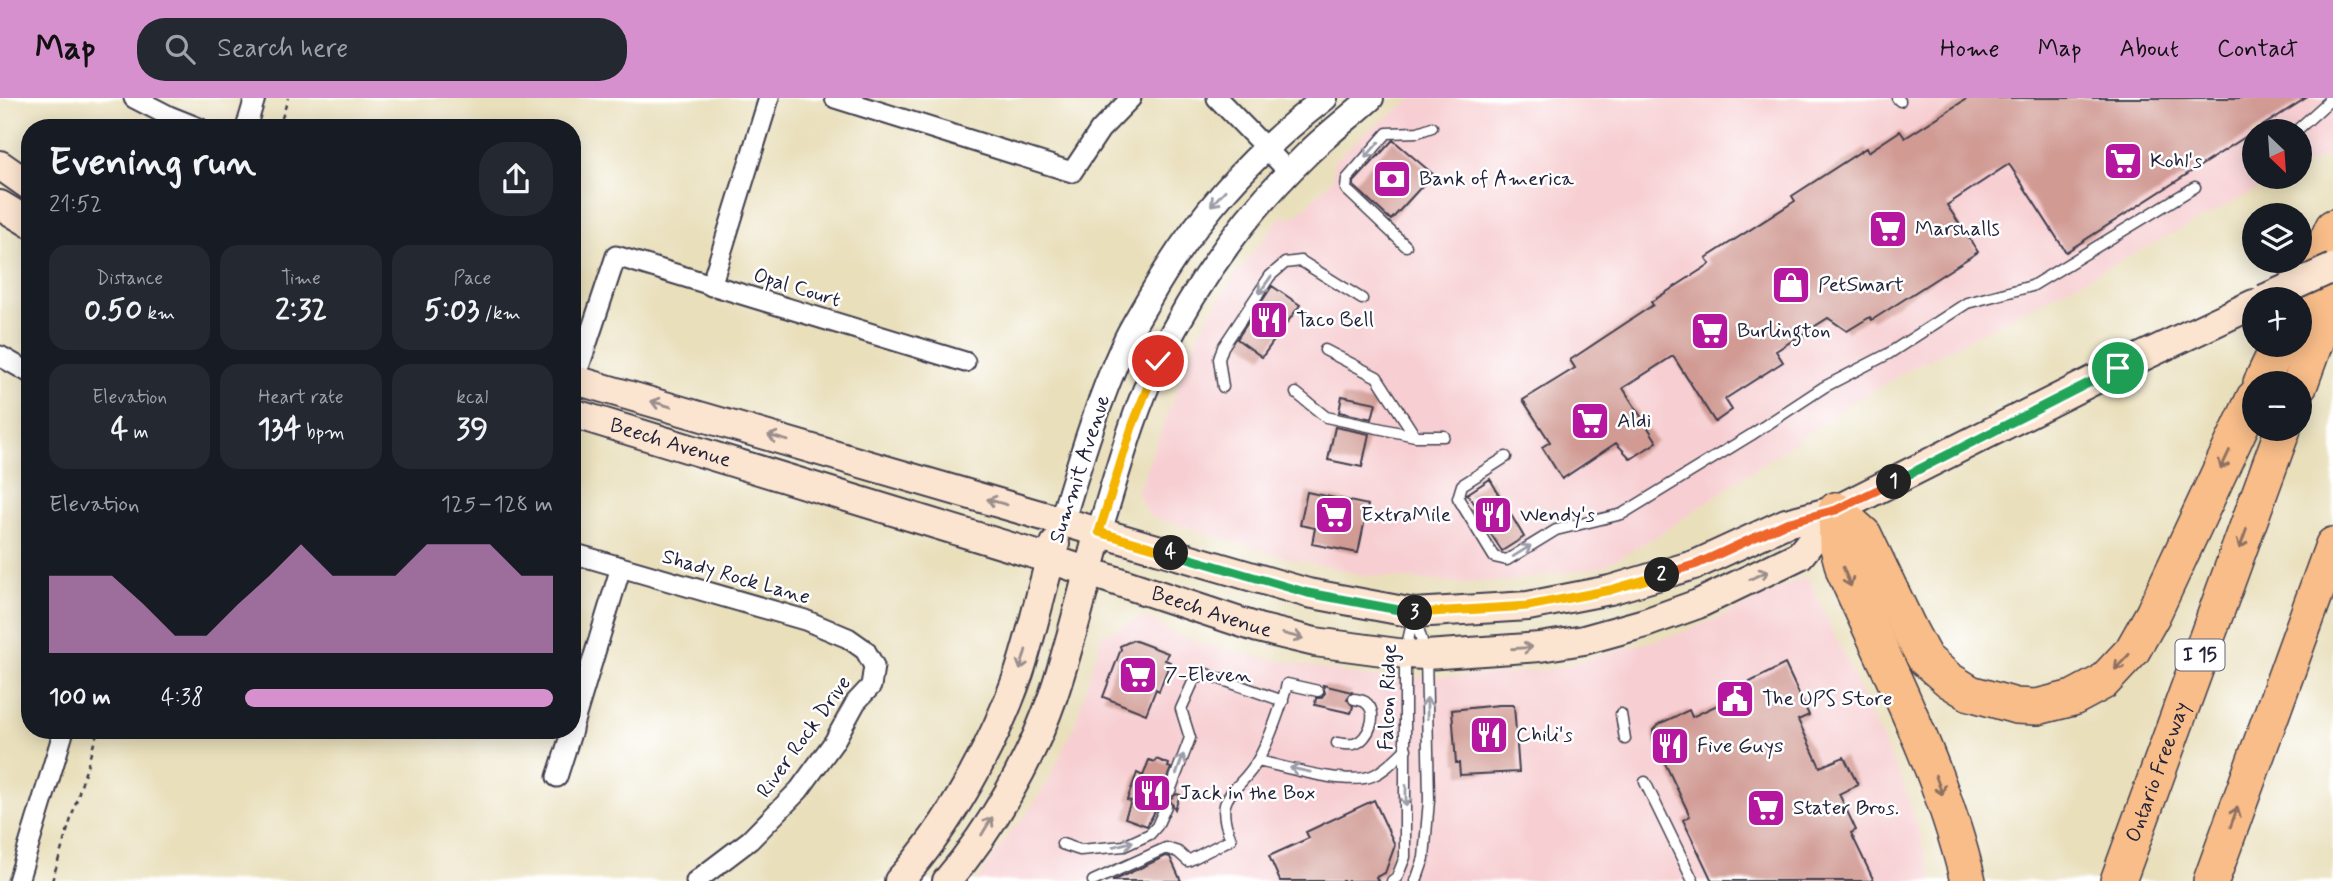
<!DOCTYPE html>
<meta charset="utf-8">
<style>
:root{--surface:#171b24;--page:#242831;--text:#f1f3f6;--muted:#9ea1a6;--accent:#d690ce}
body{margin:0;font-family:Mynerve,sans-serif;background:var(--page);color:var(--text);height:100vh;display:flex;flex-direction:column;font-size:26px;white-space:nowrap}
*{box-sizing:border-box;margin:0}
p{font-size:23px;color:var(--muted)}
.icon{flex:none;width:38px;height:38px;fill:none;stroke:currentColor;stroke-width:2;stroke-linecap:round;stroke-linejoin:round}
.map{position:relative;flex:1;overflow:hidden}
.details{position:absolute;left:21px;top:21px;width:560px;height:620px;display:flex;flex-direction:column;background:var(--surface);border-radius:28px;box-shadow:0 4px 18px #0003}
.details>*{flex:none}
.needle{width:46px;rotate:155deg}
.tools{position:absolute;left:2242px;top:21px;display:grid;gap:14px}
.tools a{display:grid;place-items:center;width:70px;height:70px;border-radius:50%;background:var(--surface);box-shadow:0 4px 18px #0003;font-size:35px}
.pin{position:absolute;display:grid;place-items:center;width:60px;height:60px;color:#fff;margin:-30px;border:4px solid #fff;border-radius:50%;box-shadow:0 2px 7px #0007}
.km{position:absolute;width:35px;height:35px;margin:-18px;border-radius:50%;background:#222;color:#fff;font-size:19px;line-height:35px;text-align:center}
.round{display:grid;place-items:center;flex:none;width:74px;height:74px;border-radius:28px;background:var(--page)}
.head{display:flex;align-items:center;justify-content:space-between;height:119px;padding:0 28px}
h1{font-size:38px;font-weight:700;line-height:52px}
.figures{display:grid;grid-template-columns:repeat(3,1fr);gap:10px;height:119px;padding:7px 28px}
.figures div{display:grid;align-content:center;border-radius:18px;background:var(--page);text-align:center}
.figures b{font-size:30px;font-weight:700}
.figures small{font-size:19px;font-weight:400}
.figures p{font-size:19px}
.chart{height:196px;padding:14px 28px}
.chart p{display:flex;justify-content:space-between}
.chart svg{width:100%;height:126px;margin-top:7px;fill:var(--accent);opacity:.7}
ul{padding:0 28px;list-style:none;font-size:23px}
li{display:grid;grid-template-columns:112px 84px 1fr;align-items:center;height:52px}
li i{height:18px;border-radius:9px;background:var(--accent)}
header{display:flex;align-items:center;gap:42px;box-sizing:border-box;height:98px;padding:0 35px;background:var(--accent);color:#111}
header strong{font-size:33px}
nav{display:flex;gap:38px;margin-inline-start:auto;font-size:24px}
.search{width:490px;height:63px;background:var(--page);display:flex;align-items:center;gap:18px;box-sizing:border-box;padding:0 24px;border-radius:28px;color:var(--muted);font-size:26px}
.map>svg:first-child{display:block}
.built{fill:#f7cfd2}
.building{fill:#d19b94}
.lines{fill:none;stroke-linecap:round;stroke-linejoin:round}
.service-casing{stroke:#403e4e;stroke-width:13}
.minor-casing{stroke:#403e4e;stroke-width:23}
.tertiary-casing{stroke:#403e4e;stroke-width:28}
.secondary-casing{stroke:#403e4e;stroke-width:32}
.motorway-casing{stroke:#403e4e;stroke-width:38}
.path{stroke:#403e4e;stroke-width:2.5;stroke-dasharray:5 5;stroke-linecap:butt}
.service{stroke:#fff;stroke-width:10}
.minor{stroke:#fff;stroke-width:19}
.tertiary{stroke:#fff;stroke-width:24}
.secondary{stroke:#fce5d0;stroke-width:28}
.motorway{stroke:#f8bd89;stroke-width:35}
.secondary-bridge-casing{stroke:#403e4e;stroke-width:32;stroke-linecap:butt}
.secondary-bridge{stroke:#fce5d0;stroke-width:28}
.oneway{stroke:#9c9ca7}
.oneway2{stroke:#9a8d8d}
.oneway3{stroke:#8d7062}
.split-1-casing{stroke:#fff;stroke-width:14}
.split-2-casing{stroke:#fff;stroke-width:14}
.split-3-casing{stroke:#fff;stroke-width:14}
.split-4-casing{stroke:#fff;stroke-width:14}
.split-5-casing{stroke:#fff;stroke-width:14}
.split-1{stroke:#22a559;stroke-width:9}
.split-2{stroke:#f0652b;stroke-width:9}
.split-3{stroke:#f5b400;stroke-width:9}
.split-4{stroke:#22a559;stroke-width:9}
.split-5{stroke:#f5b400;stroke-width:9}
.labels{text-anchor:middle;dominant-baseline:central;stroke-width:5;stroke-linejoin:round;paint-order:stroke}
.shield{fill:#fff;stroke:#646476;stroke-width:2}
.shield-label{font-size:19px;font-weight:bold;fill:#22223b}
.poi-label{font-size:21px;fill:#22223b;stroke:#fff;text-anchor:start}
.street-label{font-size:21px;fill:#22223b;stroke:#fff}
</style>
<header>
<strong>Map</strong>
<div class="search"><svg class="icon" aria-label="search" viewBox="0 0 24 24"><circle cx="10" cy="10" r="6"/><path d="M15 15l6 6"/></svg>Search here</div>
<nav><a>Home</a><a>Map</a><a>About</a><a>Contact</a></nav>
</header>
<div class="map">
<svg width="2333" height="783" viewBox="0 0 2333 783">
<rect width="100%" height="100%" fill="#fff"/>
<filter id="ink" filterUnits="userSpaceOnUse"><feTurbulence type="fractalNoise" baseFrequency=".0143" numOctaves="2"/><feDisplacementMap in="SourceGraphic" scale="14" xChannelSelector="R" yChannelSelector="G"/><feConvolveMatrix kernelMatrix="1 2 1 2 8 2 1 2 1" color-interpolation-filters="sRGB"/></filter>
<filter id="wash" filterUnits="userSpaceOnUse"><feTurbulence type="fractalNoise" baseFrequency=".00686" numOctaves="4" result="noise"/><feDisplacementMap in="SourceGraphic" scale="28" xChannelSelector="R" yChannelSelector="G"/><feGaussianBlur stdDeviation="1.57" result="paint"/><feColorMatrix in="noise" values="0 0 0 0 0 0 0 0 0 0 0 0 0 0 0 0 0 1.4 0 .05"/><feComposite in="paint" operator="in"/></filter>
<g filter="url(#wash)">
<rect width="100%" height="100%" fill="#e9dfbb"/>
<path class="built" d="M 1414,0 L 2333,0 L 2333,48 L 2330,55 L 2300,70 L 2300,33 L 2254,33 L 2254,79 L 2282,79 L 1899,277 L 1850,306 L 1657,438 L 1605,468 L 1511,483 L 1458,485 L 1363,477 L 1289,460 L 1149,418 L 1137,395 L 1198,235 L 1233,180 L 1280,120 L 1296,118 L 1332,82 L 1334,63 L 1365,35 Z
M 1808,479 L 1907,695 L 1933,783 L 977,783 L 1008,737 L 1030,711 L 1047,686 L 1074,628 L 1102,537 L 1141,519 L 1157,524 L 1172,536 L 1228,553 L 1368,579 L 1471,578 L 1547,572 L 1678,536 L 1733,514 L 1789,485 Z"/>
<g id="blocks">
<path class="building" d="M 1968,0 L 2306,0 L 2066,154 L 2009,66 L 1947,107 L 1978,154 L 1872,222 L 1870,219 L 1847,233 L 1828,220 L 1776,253 L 1783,264 L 1725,301 L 1732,312 L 1715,324 L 1673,258 L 1623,290 L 1657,344 L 1631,361 L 1616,345 L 1562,381 L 1542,349 L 1550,344 L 1523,302 L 1575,270 L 1570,262 L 1653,207 L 1651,204 L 1710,166 L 1706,160 L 1795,103 L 1792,98 L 1866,50 L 1868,54 L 1900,33 L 1905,40 Z
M 1393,42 L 1433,76 L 1391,122 L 1354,88 L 1354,84 Z
M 1272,188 L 1300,207 L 1262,259 L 1237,241 Z
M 1342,298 L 1376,305 L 1372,321 L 1339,314 Z
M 1335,329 L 1369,336 L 1362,369 L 1328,362 Z
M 1490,381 L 1524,439 L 1502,453 L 1474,411 L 1477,409 L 1467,396 Z
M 1307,394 L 1368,407 L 1358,455 L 1312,446 L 1315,430 L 1300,427 Z
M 1133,542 L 1168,555 L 1165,562 L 1170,564 L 1159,593 L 1156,591 L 1146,616 L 1103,599 L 1121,551 L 1120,548 Z
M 1785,566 L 1809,617 L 1798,622 L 1820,669 L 1844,659 L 1858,687 L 1839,696 L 1856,732 L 1851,735 L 1874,783 L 1712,783 L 1683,722 L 1690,718 L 1653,640 L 1653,632 L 1659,626 L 1689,612 L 1692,619 L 1724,604 L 1738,590 Z
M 1323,587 L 1352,594 L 1347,601 L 1353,608 L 1351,615 L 1315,607 L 1316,600 L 1321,600 L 1325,595 Z
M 1499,607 L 1514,607 L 1519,674 L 1460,677 L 1459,665 L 1456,665 L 1452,612 Z
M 1156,661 L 1169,666 L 1168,669 L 1171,670 L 1163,690 L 1164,697 L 1171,700 L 1177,696 L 1180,697 L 1175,711 L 1170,702 L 1161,702 L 1147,728 L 1125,720 L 1131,703 L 1127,702 L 1137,675 L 1143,678 L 1149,662 L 1155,664 Z
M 1374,702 L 1395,747 L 1385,775 L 1376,779 L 1378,783 L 1280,783 L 1269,758 L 1309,740 L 1306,734 Z
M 1166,758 L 1170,759 L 1181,783 L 1112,783 Z"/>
</g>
</g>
<g filter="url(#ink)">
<use href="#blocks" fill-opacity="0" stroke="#403e4e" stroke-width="2"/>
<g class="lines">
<g class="service-casing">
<path id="service" d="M 1897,0 L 1900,3
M 2296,33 L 2328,4 L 2329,0
M 1406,148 L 1346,91 L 1347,81 L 1387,35 L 1418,34 L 1432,29
M 1325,252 L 1377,279 L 1415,338
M 1223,289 L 1219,261 L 1223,249 L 1270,178 L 1285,165 L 1301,163 L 1362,201
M 1296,295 L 1326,319 L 1415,338 L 1444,338
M 1506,359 L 1462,387 L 1458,400 L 1494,459 L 1507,462 L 1556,432 L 1622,416 L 1751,337 L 1824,289 L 1888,256 L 1967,205 L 2032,188 L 2195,89
M 1414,516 L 1426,557 L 1429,702 L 1424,760 L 1416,783
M 1621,616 L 1625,641
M 1337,645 C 1343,646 1349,647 1354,646 C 1369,642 1380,614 1365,604 C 1364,603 1356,601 1354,601
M 1258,663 C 1286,669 1346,688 1372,678 C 1385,673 1395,661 1406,651
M 1645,684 L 1693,783
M 1170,693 L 1190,640 L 1181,611 L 1194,582 L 1206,576 L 1283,603
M 1062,746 L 1080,752 L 1124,748 L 1150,736 L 1157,728 L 1166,708
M 1093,783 L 1166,750 L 1178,754 L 1188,763 L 1231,741 C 1211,694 1239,696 1258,662 C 1269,643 1282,607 1287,586 L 1318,593
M 1392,783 L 1397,779 L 1405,759 L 1405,556 L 1414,516"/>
</g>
<g class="minor-casing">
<path id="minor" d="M 134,0 L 169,18 L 199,30
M 835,0 L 1072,74 L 1100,32 L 1131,0
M 1217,0 L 1289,74
M 246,30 L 255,0
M 711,188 L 769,0
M 0,258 L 30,275
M 572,290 L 616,158 L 965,264
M 572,455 L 805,522 L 848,540 L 865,552 L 874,568 L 871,588 L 856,604 L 834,644 L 799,692 L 750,742 L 696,783
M 572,630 L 621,469
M 557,679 L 572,632
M 18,783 L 64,632"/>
</g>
<g class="tertiary-casing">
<path id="tertiary" d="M 1062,423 C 1080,363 1098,303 1124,246 C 1130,232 1139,218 1147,204 C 1194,121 1250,58 1325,0
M 1099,434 C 1117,377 1132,317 1158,263 C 1195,186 1246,115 1307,56 C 1327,36 1350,19 1371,0"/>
</g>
<g class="secondary-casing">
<g id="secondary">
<path d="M 0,67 L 30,88"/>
<path d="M 0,107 L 30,125"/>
<path d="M 572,281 L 1308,495 L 1414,515 L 1528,508 L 1610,492 L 1697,466 L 1786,425 L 1836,412 L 2118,270 L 2254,206"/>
<path id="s1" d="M 572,315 L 1050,461 L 1258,530 L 1315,544 L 1405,556 L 1426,557 L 1540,549 L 1584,542 L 1645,525 L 1698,506 L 1800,457 L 1836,412"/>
<path d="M 899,783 C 950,727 994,646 1019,575 C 1033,532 1042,488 1055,446"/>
<path d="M 947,783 C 992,730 1030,664 1053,598 C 1071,545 1084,489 1099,434"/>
</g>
</g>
<g class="motorway-casing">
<g id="motorway">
<path d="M 2300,202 L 2333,129"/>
<path d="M 2261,285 L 2279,247"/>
<path d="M 2300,286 L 2333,195"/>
<path d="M 1836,412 L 1864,437 L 1910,533 L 1925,561 L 1949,582 L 1970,595 L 2016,608 L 2037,609 L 2073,600 L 2103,584 L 2132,553 L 2153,516 L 2254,300"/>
<path d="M 1836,412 L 1837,446 L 1844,473 C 1890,574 1942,674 1968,783"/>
<path id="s2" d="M 2118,783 L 2283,331"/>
<path d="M 2211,783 L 2333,447"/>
</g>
</g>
<path class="path" d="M 279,30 L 288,0
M 52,783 L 98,632"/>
<use href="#service" class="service"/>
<use href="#minor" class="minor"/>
<use href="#tertiary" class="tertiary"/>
<use href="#secondary" class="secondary"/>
<use href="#motorway" class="motorway"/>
<g class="secondary-bridge-casing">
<path id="secondary-bridge" d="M 2264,201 L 2333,170"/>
</g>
<use href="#secondary-bridge" class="secondary-bridge"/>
</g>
<defs><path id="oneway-shaft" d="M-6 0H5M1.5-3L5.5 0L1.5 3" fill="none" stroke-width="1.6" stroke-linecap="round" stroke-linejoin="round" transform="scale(1.75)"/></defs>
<g class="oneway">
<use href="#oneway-shaft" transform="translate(1372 52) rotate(131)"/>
<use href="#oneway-shaft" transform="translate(1218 100) rotate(133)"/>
<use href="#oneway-shaft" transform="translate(1265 187) rotate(125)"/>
<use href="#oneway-shaft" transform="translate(1522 453) rotate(-32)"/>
<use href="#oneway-shaft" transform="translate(1427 610) rotate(-91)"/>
<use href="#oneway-shaft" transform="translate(1180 666) rotate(-70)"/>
<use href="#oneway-shaft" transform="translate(1300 672) rotate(-168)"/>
<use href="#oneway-shaft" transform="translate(1406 698) rotate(90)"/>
<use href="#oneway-shaft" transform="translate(1123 746) rotate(-14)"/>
</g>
<g class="oneway2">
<use href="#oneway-shaft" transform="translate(661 306) rotate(-164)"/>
<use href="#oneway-shaft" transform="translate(778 340) rotate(-164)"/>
<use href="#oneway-shaft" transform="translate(997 404) rotate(-164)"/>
<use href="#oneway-shaft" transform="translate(1759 477) rotate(-26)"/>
<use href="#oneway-shaft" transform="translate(1293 538) rotate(14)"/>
<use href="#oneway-shaft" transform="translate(1522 550) rotate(-4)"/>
<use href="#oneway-shaft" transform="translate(1023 562) rotate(106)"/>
<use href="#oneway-shaft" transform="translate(987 728) rotate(-59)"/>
</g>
<g class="oneway3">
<use href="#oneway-shaft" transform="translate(2225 362) rotate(115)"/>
<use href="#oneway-shaft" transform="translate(2243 441) rotate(110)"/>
<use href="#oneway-shaft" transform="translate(1847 479) rotate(68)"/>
<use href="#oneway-shaft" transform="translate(2122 564) rotate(133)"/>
<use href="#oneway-shaft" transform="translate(1939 687) rotate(70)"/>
<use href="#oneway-shaft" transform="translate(2234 719) rotate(-70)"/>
</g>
</g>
<g class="lines" filter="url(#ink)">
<g class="split-1-casing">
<path id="split-1" d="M 1894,384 L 2118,270"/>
</g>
<g class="split-2-casing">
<path id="split-2" d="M 1662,477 L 1697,466 L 1786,425 L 1836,412 L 1894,384"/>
</g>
<g class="split-3-casing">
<path id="split-3" d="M 1415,515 L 1528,508 L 1610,492 L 1662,477"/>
</g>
<g class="split-4-casing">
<path id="split-4" d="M 1171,455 L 1308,495 L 1415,515"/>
</g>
<g class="split-5-casing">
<path id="split-5" d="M 1158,263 L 1132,329 L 1099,434 L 1171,455"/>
</g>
<use href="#split-1" class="split-1"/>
<use href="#split-2" class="split-2"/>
<use href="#split-3" class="split-3"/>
<use href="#split-4" class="split-4"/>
<use href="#split-5" class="split-5"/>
</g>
<defs>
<g id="supermarket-square" transform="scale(2.0125)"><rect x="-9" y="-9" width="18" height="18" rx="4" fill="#b5179e" stroke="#fff"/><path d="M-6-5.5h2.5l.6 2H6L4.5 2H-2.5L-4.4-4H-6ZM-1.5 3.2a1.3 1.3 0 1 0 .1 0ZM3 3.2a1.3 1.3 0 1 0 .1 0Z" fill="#fff"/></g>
<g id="bank-square" transform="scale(2.0125)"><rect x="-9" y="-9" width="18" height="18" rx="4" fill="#b5179e" stroke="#fff"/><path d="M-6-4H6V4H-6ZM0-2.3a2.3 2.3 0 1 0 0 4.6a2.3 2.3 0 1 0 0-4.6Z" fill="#fff"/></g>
<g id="shop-square" transform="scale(2.0125)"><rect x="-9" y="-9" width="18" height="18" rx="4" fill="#b5179e" stroke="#fff"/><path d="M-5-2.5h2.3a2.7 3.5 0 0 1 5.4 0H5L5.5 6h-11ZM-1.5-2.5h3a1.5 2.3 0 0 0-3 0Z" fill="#fff"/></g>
<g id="restaurant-square" transform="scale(2.0125)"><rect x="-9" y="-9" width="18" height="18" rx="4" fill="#b5179e" stroke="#fff"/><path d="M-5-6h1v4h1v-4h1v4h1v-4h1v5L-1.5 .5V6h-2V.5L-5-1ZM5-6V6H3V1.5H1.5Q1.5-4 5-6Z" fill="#fff"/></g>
<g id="civic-square" transform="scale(2.0125)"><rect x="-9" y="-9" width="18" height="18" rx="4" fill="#b5179e" stroke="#fff"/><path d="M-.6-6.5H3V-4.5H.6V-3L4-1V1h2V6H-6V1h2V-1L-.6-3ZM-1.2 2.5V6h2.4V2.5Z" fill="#fff"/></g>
</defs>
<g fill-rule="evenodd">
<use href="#supermarket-square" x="2123" y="63"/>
<use href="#bank-square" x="1392" y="81"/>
<use href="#supermarket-square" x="1888" y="131"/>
<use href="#shop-square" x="1791" y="187"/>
<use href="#restaurant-square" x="1269" y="222"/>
<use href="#supermarket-square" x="1710" y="233"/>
<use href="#supermarket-square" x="1590" y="323"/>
<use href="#supermarket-square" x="1334" y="417"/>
<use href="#restaurant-square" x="1493" y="417"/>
<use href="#supermarket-square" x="1138" y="577"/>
<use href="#civic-square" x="1735" y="601"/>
<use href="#restaurant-square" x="1489" y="637"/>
<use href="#restaurant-square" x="1670" y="648"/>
<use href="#restaurant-square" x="1152" y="695"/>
<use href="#supermarket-square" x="1766" y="710"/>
</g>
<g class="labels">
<rect class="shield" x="2175.5" y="541.5" width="49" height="31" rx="5"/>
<g class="shield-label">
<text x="2200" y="557">I 15</text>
</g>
<g class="poi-label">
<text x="2150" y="63">Kohl's</text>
<text x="1419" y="81">Bank of America</text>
<text x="1915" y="131">Marshalls</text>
<text x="1818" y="187">PetSmart</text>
<text x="1296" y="222">Taco Bell</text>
<text x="1737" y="233">Burlington</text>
<text x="1617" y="323">Aldi</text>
<text x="1361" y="417">ExtraMile</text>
<text x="1520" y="417">Wendy's</text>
<text x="1165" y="577">7-Eleven</text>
<text x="1762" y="601">The UPS Store</text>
<text x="1516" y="637">Chili's</text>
<text x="1697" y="648">Five Guys</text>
<text x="1179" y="695">Jack in the Box</text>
<text x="1793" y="710">Stater Bros.</text>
</g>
<g class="street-label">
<text transform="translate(797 190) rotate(17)">Opal Court</text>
<text stroke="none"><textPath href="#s1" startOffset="103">Beech Avenue</textPath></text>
<text transform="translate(1080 371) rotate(-72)">Summit Avenue</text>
<text transform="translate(736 479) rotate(16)">Shady Rock Lane</text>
<text stroke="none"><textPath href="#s1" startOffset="670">Beech Avenue</textPath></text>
<text transform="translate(1388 599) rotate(-88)">Falcon Ridge</text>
<text transform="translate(804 639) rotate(-54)">River Rock Drive</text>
<text stroke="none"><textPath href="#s2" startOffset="116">Ontario Freeway</textPath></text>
</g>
</g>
</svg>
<div class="tools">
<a><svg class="needle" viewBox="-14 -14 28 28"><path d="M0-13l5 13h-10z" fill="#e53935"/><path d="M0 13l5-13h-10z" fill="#9ea1a6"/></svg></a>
<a><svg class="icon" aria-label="layers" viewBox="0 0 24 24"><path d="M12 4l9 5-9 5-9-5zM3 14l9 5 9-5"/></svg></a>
<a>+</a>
<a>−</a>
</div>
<div class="pin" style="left:2118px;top:270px;background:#1e9e55"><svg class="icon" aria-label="arrive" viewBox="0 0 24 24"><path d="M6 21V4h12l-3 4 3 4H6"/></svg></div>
<div class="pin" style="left:1158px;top:263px;background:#d93025"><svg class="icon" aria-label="check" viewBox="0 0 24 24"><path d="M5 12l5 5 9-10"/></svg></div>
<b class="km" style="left:1894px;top:384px">1</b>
<b class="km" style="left:1662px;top:477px">2</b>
<b class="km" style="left:1415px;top:515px">3</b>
<b class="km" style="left:1171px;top:455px">4</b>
<section class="details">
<div class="head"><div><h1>Evening run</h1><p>21:52</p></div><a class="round"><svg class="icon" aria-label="share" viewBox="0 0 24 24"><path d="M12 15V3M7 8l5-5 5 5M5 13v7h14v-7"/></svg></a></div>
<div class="figures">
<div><p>Distance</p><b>0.50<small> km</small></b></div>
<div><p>Time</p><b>2:32</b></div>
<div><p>Pace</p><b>5:03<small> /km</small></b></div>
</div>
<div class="figures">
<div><p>Elevation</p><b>4<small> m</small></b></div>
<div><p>Heart rate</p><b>134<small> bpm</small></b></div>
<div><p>kcal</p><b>39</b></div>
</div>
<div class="chart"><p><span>Elevation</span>125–128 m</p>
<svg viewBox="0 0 160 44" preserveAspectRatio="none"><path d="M0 44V17L10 17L20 17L30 27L40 38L50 38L60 27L70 17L80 6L90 17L100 17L110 17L120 6L130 6L140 6L150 17L160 17V44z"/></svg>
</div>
<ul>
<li><b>100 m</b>4:38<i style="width:100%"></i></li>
</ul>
</section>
</div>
